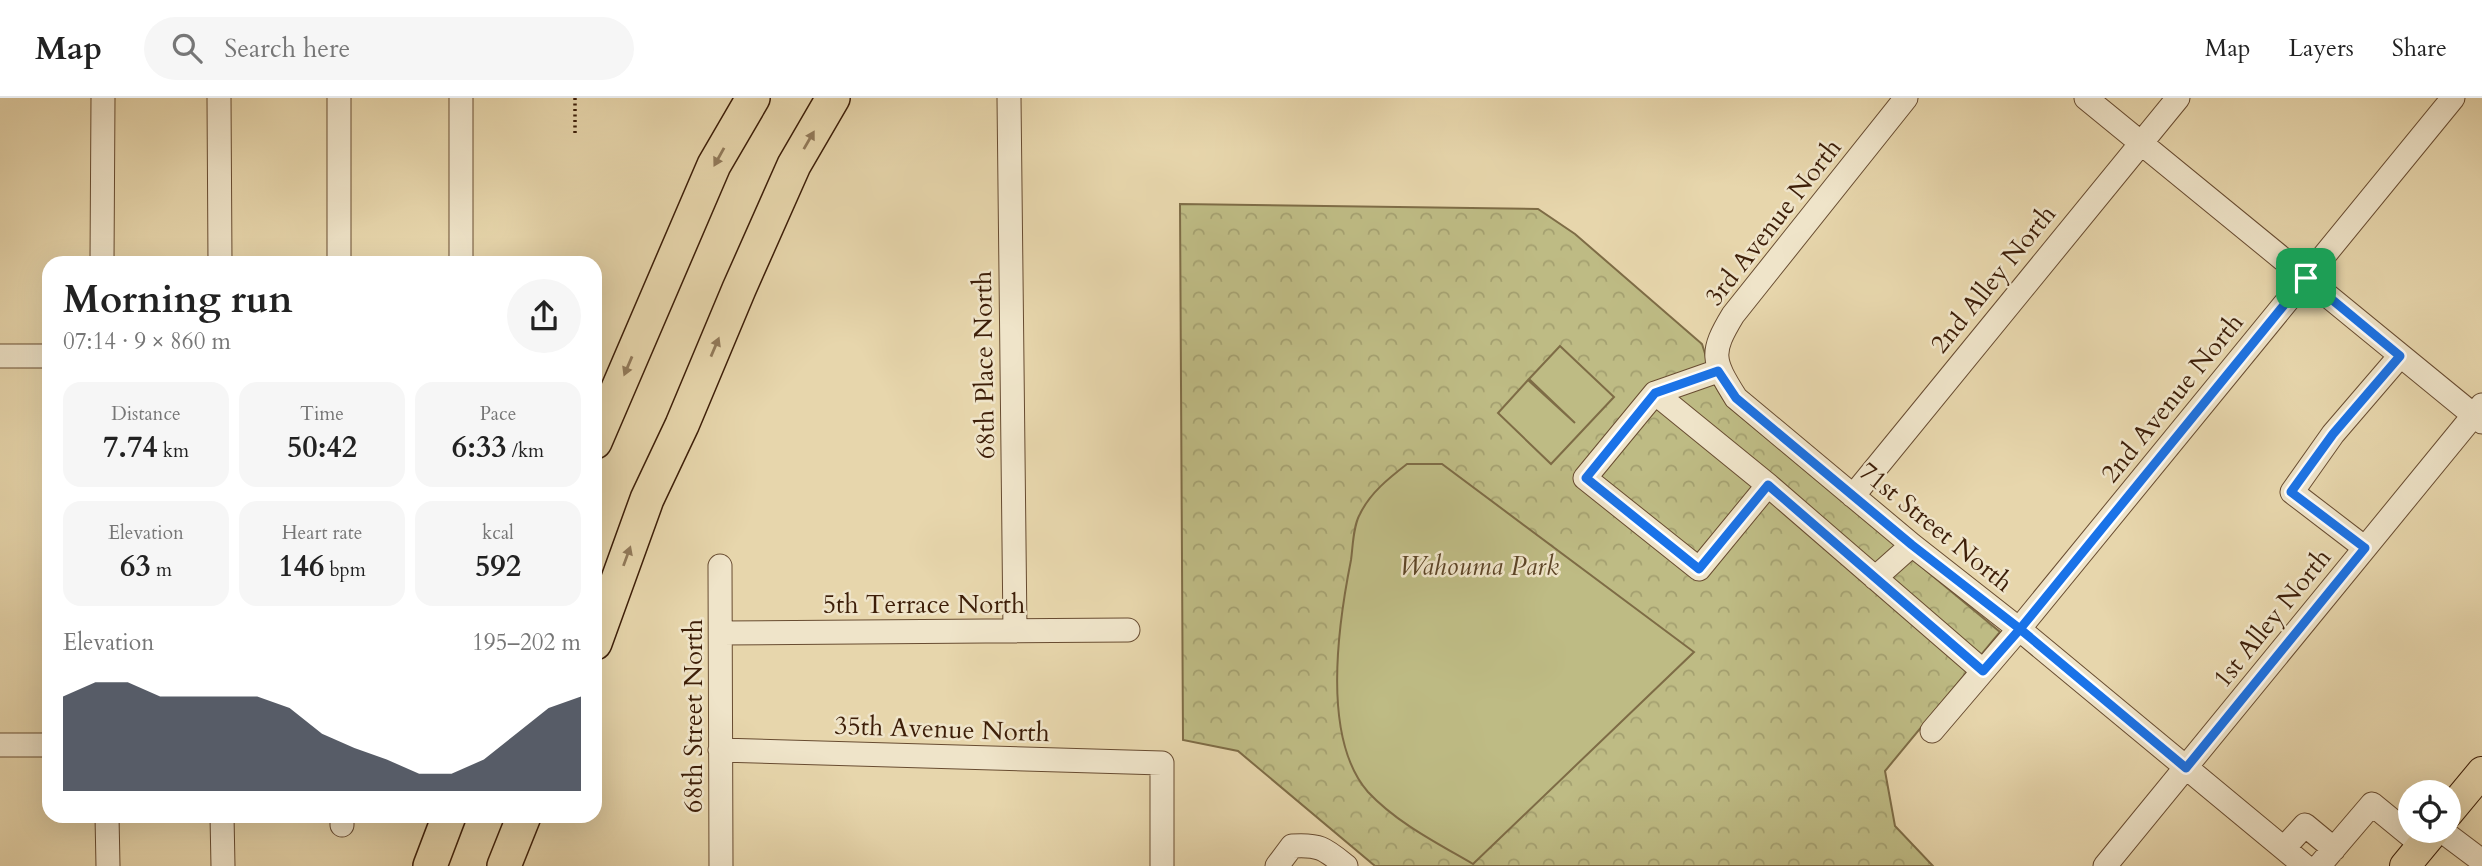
<!DOCTYPE html>
<meta charset="utf-8">
<style>
:root{--surface:#fff;--page:#f6f6f6;--text:#222;--muted:#767676;--line:#e0e0e0;--accent:#111827}
body{margin:0;font-family:Cardo,serif;background:var(--page);color:var(--text);height:100vh;display:flex;flex-direction:column;font-size:26px;white-space:nowrap}
*{box-sizing:border-box;margin:0}
p{font-size:23px;color:var(--muted)}
.icon{flex:none;width:38px;height:38px;fill:none;stroke:currentColor;stroke-width:2;stroke-linecap:round;stroke-linejoin:round}
.map{position:relative;flex:1;overflow:hidden}
.panel{position:absolute;left:42px;top:158px;width:560px;height:567px;display:flex;flex-direction:column;background:var(--surface);border-radius:21px;box-shadow:0 7px 28px #0002}
.panel>*{flex:none}
.controls{position:absolute;left:2398px;top:682px;display:grid;gap:14px}
.controls a{display:grid;place-items:center;width:63px;height:63px;border-radius:50%;background:var(--surface);box-shadow:0 7px 28px #0002;font-size:35px}
.pin{position:absolute;display:grid;place-items:center;width:60px;height:60px;color:#fff;margin:-30px;border-radius:14px;box-shadow:0 4px 10px #0006}
.round{display:grid;place-items:center;flex:none;width:74px;height:74px;border-radius:37px;background:var(--page)}
.summary{display:flex;align-items:center;justify-content:space-between;height:119px;padding:0 21px}
h1{font-size:38px;font-weight:600;line-height:52px}
.figures{display:grid;grid-template-columns:repeat(3,1fr);gap:10px;height:119px;padding:7px 21px}
.figures div{display:grid;align-content:center;border-radius:18px;background:var(--page);text-align:center}
.figures b{font-size:30px;font-weight:600}
.figures small{font-size:19px;font-weight:400}
.figures p{font-size:19px}
.chart{height:196px;padding:14px 21px}
.chart p{display:flex;justify-content:space-between}
.chart svg{width:100%;height:126px;margin-top:7px;fill:var(--accent);opacity:.7}
header{display:flex;align-items:center;gap:42px;box-sizing:border-box;height:98px;padding:0 35px;background:var(--surface);border-bottom:2px solid var(--line)}
header strong{font-size:33px}
nav{display:flex;gap:38px;margin-inline-start:auto;font-size:24px}
.search{width:490px;height:63px;background:var(--page);display:flex;align-items:center;gap:18px;box-sizing:border-box;padding:0 24px;border-radius:38px;color:var(--muted);font-size:26px}
.map>svg:first-child{display:block}
.park{fill:url(#park-crowns);stroke:#7e6c46;stroke-width:2}
.garden{fill:#bebb84;stroke:#7e6c46;stroke-width:2}
.lines{fill:none;stroke-linecap:round;stroke-linejoin:round}
.minor-casing{stroke:#684c31;stroke-width:25}
.major-casing{stroke:#3d1e08;stroke-width:32}
.highway-casing{stroke:#3d1e08;stroke-width:36}
.path{stroke:#3d1e08;stroke-width:3.5;stroke-dasharray:2 3.5;stroke-linecap:butt}
.minor{stroke:#efe4c9;stroke-width:23}
.major{stroke:#e7d6ac;stroke-width:30}
.highway{stroke:#e7d6ac;stroke-width:33}
.oneway{fill:#927a5a}
.route-casing{stroke:#fff;stroke-width:14}
.route{stroke:#1a73e8;stroke-width:9}
.labels{text-anchor:middle;dominant-baseline:central;stroke-width:5;stroke-linejoin:round;paint-order:stroke}
.street-label{font-size:26px;fill:#3d1e08;stroke:#efe4c9}
.park-label{font-size:26px;font-style:italic;fill:#5d4527;stroke:#efe4c9}
</style>
<header>
<strong>Map</strong>
<div class="search"><svg class="icon" aria-label="search" viewBox="0 0 24 24"><circle cx="10" cy="10" r="6"/><path d="M15 15l6 6"/></svg>Search here</div>
<nav><a>Map</a><a>Layers</a><a>Share</a></nav>
</header>
<div class="map">
<svg width="2482" height="768" viewBox="0 0 2482 768">
<defs>
<pattern id="park-crowns" width="20" height="18" patternUnits="userSpaceOnUse" patternTransform="scale(1.75)"><rect width="20" height="18" fill="#bebb84"/><path d="M2 6a3 3 0 1 1 6 0M12 15a3 3 0 1 1 6 0" fill="none" stroke="#a4a070"/></pattern>
</defs>
<rect width="100%" height="100%" fill="#e7d6ac"/>
<filter id="stains"><feTurbulence type="fractalNoise" baseFrequency=".00286" numOctaves="4"/><feColorMatrix values="0 0 0 0 .2 0 0 0 0 .09 0 0 0 0 .02 0 0 0 .5 -.17"/></filter>
<radialGradient id="worn" r=".72"><stop offset=".6" stop-color="#630" stop-opacity="0"/><stop offset="1" stop-color="#630" stop-opacity=".3"/></radialGradient>
<path class="park" d="M 1180,106 L 1538,111 L 1575,136 L 1702,246 L 1715,287 L 1727,307 L 2000,534 L 1885,673 L 1895,728 L 1933,768 L 1375,768 L 1238,653 L 1183,642 Z"/>
<path class="garden" d="M 1560,248 L 1614,299 L 1551,366 L 1498,315 L 1528,282 L 1575,325 L 1529,281 Z
M 1407,366 L 1442,366 L 1694,554 L 1473,766 C 1437,745 1397,725 1368,694 C 1321,640 1338,527 1351,462 C 1353,448 1353,428 1360,416 C 1370,395 1389,380 1407,366 Z"/>
<g class="lines">
<g class="minor-casing">
<path id="minor" d="M 219,0 L 220,164
M 339,0 L 339,164
M 461,0 L 461,164
M 1009,0 L 1015,533
M 1906,0 L 1733,217 C 1710,255 1712,262 1736,300 L 1912,447 L 2019,531 L 2305,768
M 2086,0 L 2482,324
M 102,164 L 103,0
M 0,258 L 49,258
M 1655,295 L 1718,273
M 1768,387 L 1699,471 L 1585,380 L 1655,295 L 1768,387 L 1983,573
M 1853,398 L 2178,0
M 2365,450 L 2292,394 L 2333,336 L 2400,258
M 720,468 L 721,768
M 1875,480 L 1912,447
M 721,535 L 1128,532
M 1932,633 L 2019,531 L 2453,0
M 0,647 L 49,647
M 720,652 L 1162,665 L 1162,768
M 107,718 L 108,768
M 222,718 L 223,768
M 342,718 L 342,727
M 2442,733 L 2482,763
M 2284,750 L 2305,727 L 2334,751
M 1277,768 L 1292,748 C 1320,746 1325,751 1346,768
M 2105,768 L 2482,307
M 2319,768 L 2372,706 L 2422,747"/>
</g>
<g class="major-casing">
<path id="major" d="M 2448,715 L 2482,674
M 2405,768 L 2434,733"/>
</g>
<g class="highway-casing">
<path id="highway" d="M 595,344 L 714,67 L 753,0
M 595,545 L 647,401 L 682,327 L 739,191 L 794,67 L 833,0
M 430,768 L 449,718
M 504,768 L 524,718"/>
</g>
<path class="path" d="M 575,0 L 575,35"/>
<use href="#minor" class="minor"/>
<use href="#major" class="major"/>
<use href="#highway" class="highway"/>
</g>
<defs><path id="oneway-solid" d="M-6-.8H1V-3.2L6.5 0L1 3.2V.8H-6Z" transform="scale(1.75)"/></defs>
<g class="oneway">
<use href="#oneway-solid" transform="translate(809 42) rotate(-60)"/>
<use href="#oneway-solid" transform="translate(719 59) rotate(119)"/>
<use href="#oneway-solid" transform="translate(715 249) rotate(-67)"/>
<use href="#oneway-solid" transform="translate(628 268) rotate(113)"/>
<use href="#oneway-solid" transform="translate(627 458) rotate(-70)"/>
</g>
<g class="lines">
<g class="route-casing">
<path id="route" d="M 2306,180 L 2020,531 L 1912,447 L 1736,300 L 1718,273 L 1655,295 L 1586,380 L 1699,471 L 1768,387 L 1983,573 L 2020,531 L 2186,670 L 2365,450 L 2291,394 L 2333,336 L 2400,258 L 2306,180"/>
</g>
<use href="#route" class="route"/>
</g>
<g class="labels">
<g class="street-label">
<text transform="translate(1773 124) rotate(-52)">3rd Avenue North</text>
<text transform="translate(1993 181) rotate(-51)">2nd Alley North</text>
<text transform="translate(984 267) rotate(-91)">68th Place North</text>
<text transform="translate(2172 300) rotate(-51)">2nd Avenue North</text>
<text transform="translate(1936 429) rotate(39)">71st Street North</text>
<text x="924" y="506">5th Terrace North</text>
<text transform="translate(2272 520) rotate(-51)">1st Alley North</text>
<text transform="translate(693 618) rotate(-90)">68th Street North</text>
<text transform="translate(942 631) rotate(2)">35th Avenue North</text>
</g>
<g class="park-label">
<text x="1479" y="468">Wahouma Park</text>
</g>
</g>
<rect width="100%" height="100%" filter="url(#stains)"/>
<rect width="100%" height="100%" fill="url(#worn)"/>
</svg>
<div class="controls">
<a><svg class="icon" aria-label="locate" viewBox="0 0 24 24"><circle cx="12" cy="12" r="6"/><path d="M12 2v4M12 18v4M2 12h4M18 12h4"/></svg></a>
</div>
<div class="pin" style="left:2306px;top:180px;background:#1e9e55"><svg class="icon" aria-label="arrive" viewBox="0 0 24 24"><path d="M6 21V4h12l-3 4 3 4H6"/></svg></div>
<section class="panel">
<div class="summary"><div><h1>Morning run</h1><p>07:14 · 9 × 860 m</p></div><a class="round"><svg class="icon" aria-label="share" viewBox="0 0 24 24"><path d="M12 15V3M7 8l5-5 5 5M5 13v7h14v-7"/></svg></a></div>
<div class="figures">
<div><p>Distance</p><b>7.74<small> km</small></b></div>
<div><p>Time</p><b>50:42</b></div>
<div><p>Pace</p><b>6:33<small> /km</small></b></div>
</div>
<div class="figures">
<div><p>Elevation</p><b>63<small> m</small></b></div>
<div><p>Heart rate</p><b>146<small> bpm</small></b></div>
<div><p>kcal</p><b>592</b></div>
</div>
<div class="chart"><p><span>Elevation</span>195–202 m</p>
<svg viewBox="0 0 160 44" preserveAspectRatio="none"><path d="M0 44V11L10 6L20 6L30 11L40 11L50 11L60 11L70 15L80 24L90 29L100 33L110 38L120 38L130 33L140 24L150 15L160 11V44z"/></svg>
</div>
</section>
</div>
